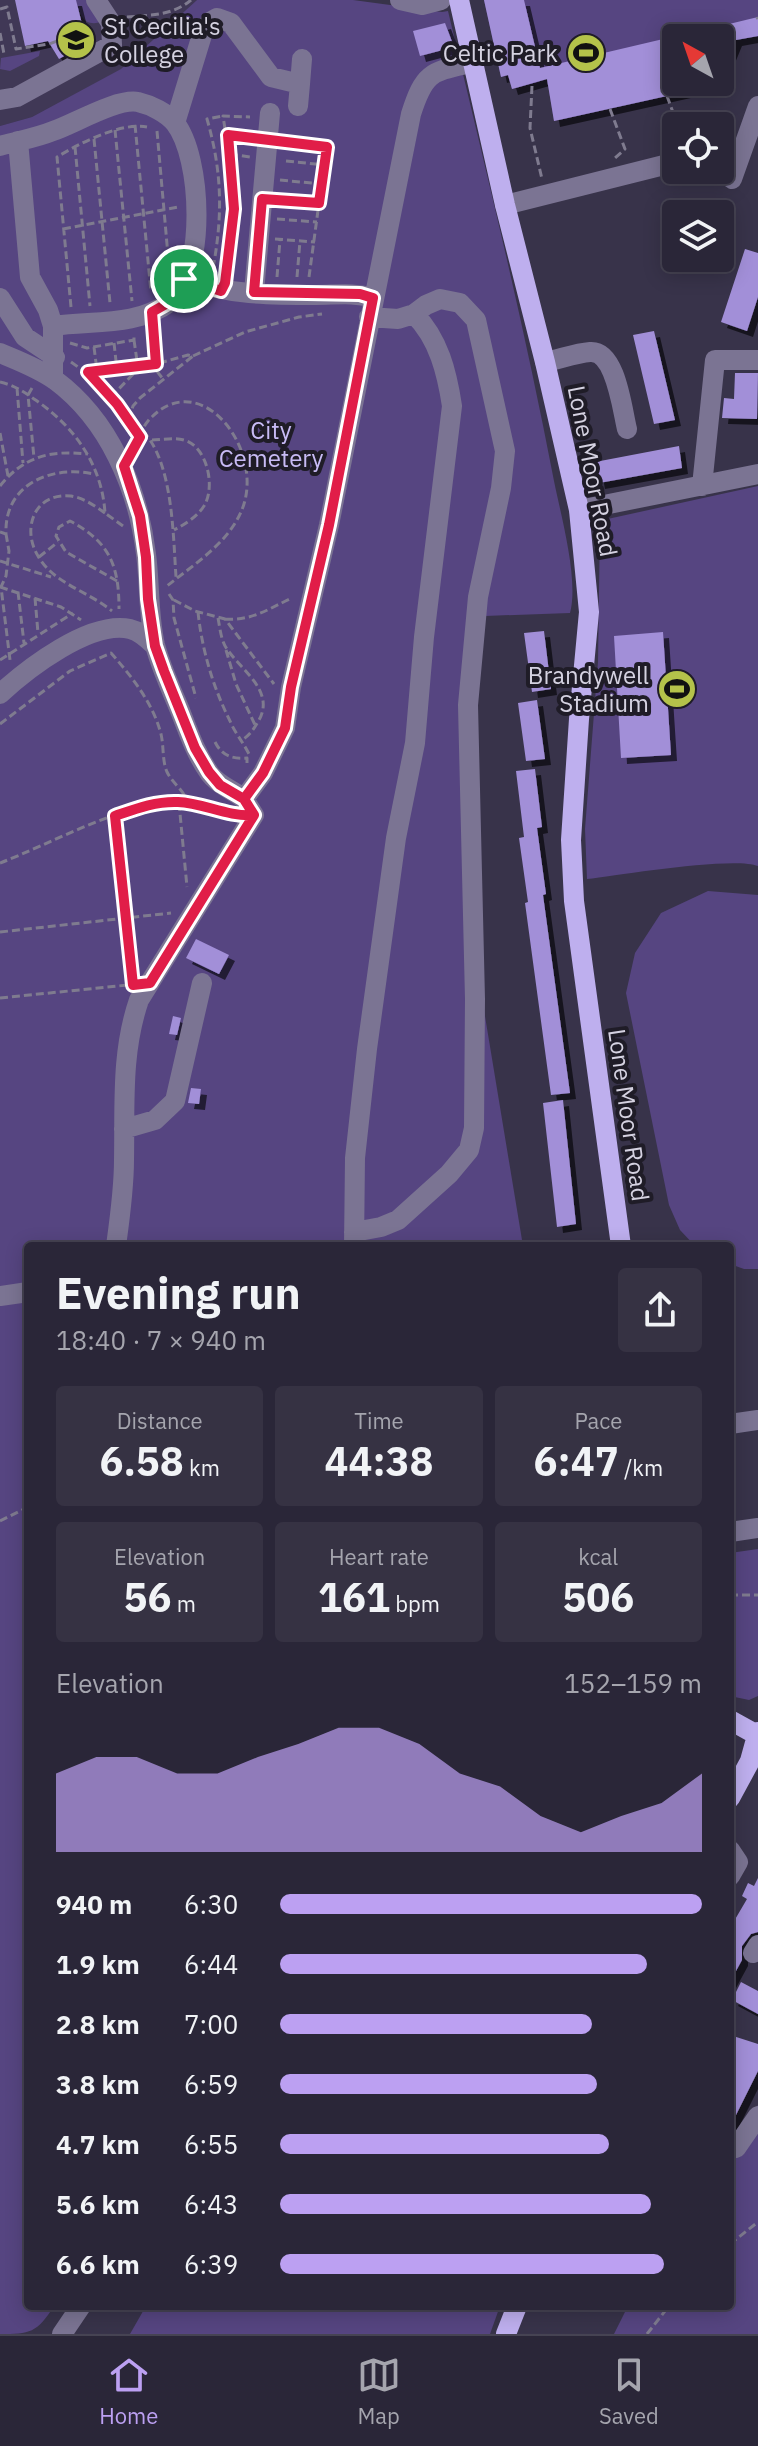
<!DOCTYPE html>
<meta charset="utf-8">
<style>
:root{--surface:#2a2638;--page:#363243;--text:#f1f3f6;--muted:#a5a5ae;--line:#464353;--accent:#bca0f2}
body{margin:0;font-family:"IBM Plex Sans",sans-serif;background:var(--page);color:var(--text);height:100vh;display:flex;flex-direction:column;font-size:30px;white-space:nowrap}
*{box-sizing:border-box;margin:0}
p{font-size:26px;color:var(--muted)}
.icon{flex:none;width:44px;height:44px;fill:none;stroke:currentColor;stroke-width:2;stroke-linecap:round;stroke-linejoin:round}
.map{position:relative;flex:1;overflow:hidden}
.panel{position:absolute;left:24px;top:1242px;width:710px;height:1068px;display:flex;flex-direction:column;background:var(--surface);border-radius:8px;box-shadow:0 4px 20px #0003,0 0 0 2px var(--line)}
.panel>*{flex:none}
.needle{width:52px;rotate:320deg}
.buttons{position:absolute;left:662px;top:24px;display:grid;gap:16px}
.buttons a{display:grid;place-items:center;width:72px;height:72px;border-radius:8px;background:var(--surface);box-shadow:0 4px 20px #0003,0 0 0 2px var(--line);font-size:40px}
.pin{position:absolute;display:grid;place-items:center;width:68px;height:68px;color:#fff;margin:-34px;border:4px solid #fff;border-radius:50%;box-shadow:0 2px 8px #0007}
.round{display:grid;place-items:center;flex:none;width:84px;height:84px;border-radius:8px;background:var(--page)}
.headline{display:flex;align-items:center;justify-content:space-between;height:136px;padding:0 32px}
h1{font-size:44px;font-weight:700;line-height:60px}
.metrics{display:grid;grid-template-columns:repeat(3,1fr);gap:12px;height:136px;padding:8px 32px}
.metrics div{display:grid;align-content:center;border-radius:8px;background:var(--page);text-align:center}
.metrics b{font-size:40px;font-weight:700}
.metrics small{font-size:22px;font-weight:400}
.metrics p{font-size:22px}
.chart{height:224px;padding:16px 32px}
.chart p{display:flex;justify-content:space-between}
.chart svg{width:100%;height:144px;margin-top:8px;fill:var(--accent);opacity:.7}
ul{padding:0 32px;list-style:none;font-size:26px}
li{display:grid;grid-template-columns:128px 96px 1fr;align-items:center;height:60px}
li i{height:20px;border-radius:10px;background:var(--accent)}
.dock{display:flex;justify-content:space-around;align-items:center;height:112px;border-top:2px solid var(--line);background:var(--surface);font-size:22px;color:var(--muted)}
.dock a{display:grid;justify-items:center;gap:4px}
.dock .active{color:var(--accent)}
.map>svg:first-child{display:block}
.built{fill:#403856}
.green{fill:#564581;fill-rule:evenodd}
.building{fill:#a28fd8;filter:url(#shadow)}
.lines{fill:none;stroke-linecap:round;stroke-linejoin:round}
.path{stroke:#7f7b8f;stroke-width:3;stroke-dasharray:8 4;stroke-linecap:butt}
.minor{stroke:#7b7493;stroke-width:20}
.major{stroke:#beafee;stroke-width:20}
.route-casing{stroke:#fff;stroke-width:16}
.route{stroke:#e11d48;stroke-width:10}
.labels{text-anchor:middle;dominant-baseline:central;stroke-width:8;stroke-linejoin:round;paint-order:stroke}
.poi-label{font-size:24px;fill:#d5d2e1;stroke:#1f1c27;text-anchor:end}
.park-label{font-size:24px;fill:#c8bbf5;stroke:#1f1c27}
.street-label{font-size:24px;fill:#d5d2e1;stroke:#1f1c27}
</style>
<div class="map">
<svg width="758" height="2334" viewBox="0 0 758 2334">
<defs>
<filter id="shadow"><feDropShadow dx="6" dy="6" stdDeviation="0" flood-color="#0009"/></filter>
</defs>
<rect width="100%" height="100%" fill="#38334a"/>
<path class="built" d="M 0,0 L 197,0 L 122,69 L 32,117 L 0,126 Z"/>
<path class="green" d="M 75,0 L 90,0 L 104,21 C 85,28 80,17 75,0 Z
M 197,0 L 353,0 L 442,12 L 448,11 C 485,167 524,323 554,481 C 561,516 579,580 570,613 L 485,616 L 477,700 L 481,992 L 523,1246 L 28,1246 L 28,2306 L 54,2306 C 37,2333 30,2334 0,2334 L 0,126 L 32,117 L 121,69 Z
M 484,0 L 758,0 L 758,17 L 755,18 L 758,36 L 736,40 L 723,74 L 725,83 L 554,121 L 545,67 L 535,67 L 539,82 L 512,89 L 508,75 L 501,77 ZM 676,38 L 720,38 L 720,82 L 676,82 Z
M 40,51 L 39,56 L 10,71 L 0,69 L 1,58 Z
M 758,486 L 758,866 C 733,856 620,875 587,879 L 585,829 L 598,662 L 600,524 L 603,520 Z
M 708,891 L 758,895 L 758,1269 L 744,1269 L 730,1264 L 730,1246 L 695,1246 L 680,1230 L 669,1205 L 626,993 L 635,953 L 661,913 Z
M 758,1549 L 758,1696 L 749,1700 L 730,1696 L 730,1553 Z
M 758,2105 L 758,2334 L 614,2334 L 628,2306 L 730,2306 L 730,2141 L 733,2142 Z
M 146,2306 L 500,2306 L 490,2334 L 130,2334 Z"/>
<path class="building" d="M 15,0 L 76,0 L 82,24 L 75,26 L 85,44 L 59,59 L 48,41 L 25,46 Z
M 484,0 L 524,0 L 540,68 L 676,36 L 676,82 L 702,82 L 703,88 L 554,121 L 547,79 L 512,89 L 508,75 L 501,77 Z
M 758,17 L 758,36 L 736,40 L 720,79 L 720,38 L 692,38 L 692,33 Z
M 445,23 L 454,47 L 420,56 L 413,31 Z
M 745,249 L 758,253 L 758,297 L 747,331 L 721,322 Z
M 654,331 L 675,420 L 654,424 L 633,335 Z
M 735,373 L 758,373 L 757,419 L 722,418 L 724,398 L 734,399 Z
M 679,446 L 682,468 L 599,483 L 595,462 Z
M 544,631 L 551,689 L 532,692 L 524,633 Z
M 663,632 L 671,755 L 621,758 L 614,636 Z
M 537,700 L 545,759 L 526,761 L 518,703 Z
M 535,769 L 542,827 L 537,828 L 546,894 L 543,895 L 570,1093 L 551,1095 L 525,903 L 528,902 L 519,838 L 524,837 L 516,771 Z
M 196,939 L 229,955 L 219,974 L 186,958 Z
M 173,1016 L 181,1018 L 177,1035 L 169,1034 Z
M 191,1088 L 201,1089 L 199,1104 L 188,1103 Z
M 563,1100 L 576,1224 L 557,1227 L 543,1103 Z
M 758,1878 L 758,1932 L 751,1934 L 742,1946 L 742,1960 L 730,1982 L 730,1928 L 747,1899 L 742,1896 L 748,1883 L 754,1886 Z
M 741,1982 L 758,1991 L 758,2014 L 732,2000 Z
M 730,2035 L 758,2044 L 758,2071 L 730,2127 Z"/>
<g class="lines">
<path class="path" d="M 0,9 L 7,7 L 16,49 L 49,44 L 94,28
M 127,17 C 150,15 172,16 191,0
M 757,17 L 758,19
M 0,33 L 4,54
M 532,86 L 530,128 L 542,179
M 667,96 L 678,126
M 610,109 L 625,149 L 615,158
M 135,125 L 151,292
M 115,130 L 132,301
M 157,131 L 169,267
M 228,135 L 248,137
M 94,139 L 110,303
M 283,141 L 327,147 L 319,202
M 75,147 L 90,306
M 230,154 L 250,157
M 286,161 L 324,165
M 280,180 L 322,184
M 278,200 L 319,203 L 309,277
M 277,219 L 317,222
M 63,229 L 178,207
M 275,239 L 315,242
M 213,268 C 223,215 222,171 207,119 L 223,116
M 227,272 L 234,187 L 223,116 L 250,117
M 277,277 L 280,240
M 297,277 L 300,241
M 71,307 L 57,157 C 80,143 121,122 147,127
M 134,340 L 138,368
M 70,343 L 87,348 L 134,340 L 134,337
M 114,343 L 117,370
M 94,347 L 97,371
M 193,356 L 245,332 L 299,317 L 322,314
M 71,362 L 95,379 L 140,437
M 156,364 L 152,365 L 163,379
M 88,372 L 152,365
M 0,382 C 13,385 23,391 34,399 C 73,425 102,464 105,513 L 123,526
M 17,388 L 23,463
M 32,388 L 28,395 L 34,458
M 111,397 L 139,368
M 129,420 L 133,406 L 140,398 L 193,356 L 188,355 L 156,364 L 154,332
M 143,431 C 173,463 173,534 176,577
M 0,433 L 8,476
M 152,440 C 161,440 174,437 184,440 C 207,446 216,487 204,506 C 197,517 185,524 174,530
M 134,448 C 138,440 142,428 148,421 C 200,362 268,452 241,512 C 227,544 193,565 167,586
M 0,486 C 24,456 51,450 88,454
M 105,513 C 95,506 84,498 71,496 C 35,492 21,528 38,556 C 54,584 88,591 112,611
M 0,532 L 6,534 C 4,484 51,465 94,474
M 6,534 L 9,551 L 6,576 L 1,587 L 10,660
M 39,557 L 58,542
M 0,561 L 51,577
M 117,581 L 66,552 L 56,536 L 59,527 L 70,521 C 110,542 119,566 119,609
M 0,587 L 61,607 L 81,620
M 18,592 L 24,643
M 169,594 L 173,600 L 174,618 L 196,698
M 35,598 L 38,633
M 174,600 L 195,611 L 225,619 L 274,684
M 198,612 C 202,650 213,687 230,721 C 235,733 243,742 249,754
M 218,618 C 220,628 221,641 227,649 C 242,671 275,691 259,720 C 254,729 250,735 242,740
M 225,619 C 252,621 268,609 292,598
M 226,650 L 236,684 L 255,725
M 0,660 L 73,613
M 0,724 L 70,671 L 111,653 C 132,677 153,703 161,734 C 164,747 162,760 167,772 C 173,784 184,790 188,803
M 215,742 C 222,756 232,759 247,758 L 247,763
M 179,803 L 187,887
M 115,817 L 133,977
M 0,863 C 48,845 127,801 176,802 C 194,802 214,810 231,815
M 0,932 L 171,913
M 0,998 L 128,985
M 0,1521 L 28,1507
M 730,1595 L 758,1595
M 730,2244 L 758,2222
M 647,2334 L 669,2306"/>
<path class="minor" d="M 400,0 L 422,5 L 441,0
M 0,100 L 17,97 L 112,45 L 111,23 L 96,0
M 298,106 L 300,84
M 175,123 L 202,35 L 210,22 L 217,18 L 231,23 L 271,77 L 300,84 L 302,59
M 18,141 L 30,277 L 48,310 L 53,326 L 53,379
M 0,146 C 17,141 36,138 53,131 C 74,124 117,98 138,102 C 151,105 167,113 175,123 C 202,157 207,274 170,302 C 136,327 92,320 53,326
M 732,179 L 758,106
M 505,205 L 676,162
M 184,279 C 226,295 272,295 316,295 C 336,295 353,292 373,298
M 254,292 L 270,113
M 0,298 L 25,337 L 55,357
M 0,353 C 19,361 38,368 55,380 C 109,420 138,488 146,554 C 150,584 148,614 155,645 C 161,668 172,691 181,713 C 189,734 197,756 210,774 C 219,786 232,789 244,799 L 263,773 L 285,728 L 291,687 L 329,525 L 411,114 C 425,70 432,72 475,62
M 545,362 C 560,359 576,353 590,352 C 616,350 622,409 627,429
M 702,486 L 715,360 L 758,360
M 579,510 L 758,474
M 0,694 C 27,669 90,620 130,629 C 139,631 148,639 155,646
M 124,1129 L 155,1120 L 175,1101 L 202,983
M 354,1232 L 381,1227 L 398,1220 L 449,1174 L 469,1150 L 474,1128 L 475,999 L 468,705 L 478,597 L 501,488 L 505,451 L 476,320 L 460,303 L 440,299 L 426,305 L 414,314 L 398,319 L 369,317
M 116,1246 C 120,1217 124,1189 124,1160 C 125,1105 121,1052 139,1000 L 254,815 L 244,799
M 354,1246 L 355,1158 L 367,1049 L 396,838 L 415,743 L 424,637 L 452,406 C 447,373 439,339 414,314
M 0,1296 L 28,1292
M 730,1424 L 758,1420
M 730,1532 L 758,1528
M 730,1850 L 738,1862 L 730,1876
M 753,1953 L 758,1945
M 736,2148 L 758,2116
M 62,2334 L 81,2306"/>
<path class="major" d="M 459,0 L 505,205 L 545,362 L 579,510 L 589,612 L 579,719 L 571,840 L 574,901 L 621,1246
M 730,1720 L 757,1735
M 730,1798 L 750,1761 L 758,1732
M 506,2334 L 517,2306"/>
</g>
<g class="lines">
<g class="route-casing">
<path id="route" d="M 184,279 L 173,300 L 152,312 L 156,364 L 88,372 L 117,404 L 140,437 L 124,466 L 140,516 L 146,557 L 148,599 L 155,646 L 164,671 L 195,748 L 209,772 L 220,785 L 244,799 L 254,815 L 150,983 L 133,985 L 115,816 C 135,809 155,801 178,802 C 204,803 227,817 254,815 L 244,799 L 263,773 L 285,728 L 291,687 L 329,525 L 373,298 L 360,294 L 254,292 L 262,199 L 319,203 L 327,147 L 228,135 L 234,209 L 225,283 L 221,291 L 184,279"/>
</g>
<use href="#route" class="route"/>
</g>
<defs>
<g id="school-disc" transform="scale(2)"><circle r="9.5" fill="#b4c24a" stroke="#1f1c27"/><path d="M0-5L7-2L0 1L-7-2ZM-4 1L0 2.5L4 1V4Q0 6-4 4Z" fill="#111"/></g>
<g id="stadium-disc" transform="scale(2)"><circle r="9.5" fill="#b4c24a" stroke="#1f1c27"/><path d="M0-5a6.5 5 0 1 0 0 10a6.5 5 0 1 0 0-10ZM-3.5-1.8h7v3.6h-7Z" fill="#111"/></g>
</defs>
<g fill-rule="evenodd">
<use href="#school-disc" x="76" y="40"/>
<use href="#stadium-disc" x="586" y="53"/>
<use href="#stadium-disc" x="677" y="689"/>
</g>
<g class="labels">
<g class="poi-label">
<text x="104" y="26" text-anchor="start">St Cecilia's<tspan x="104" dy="28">College</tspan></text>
<text x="558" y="53">Celtic Park</text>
<text x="649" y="675">Brandywell<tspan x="649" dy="28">Stadium</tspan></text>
</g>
<g class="park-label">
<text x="271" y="430">City<tspan x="271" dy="28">Cemetery</tspan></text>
</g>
<g class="street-label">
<text transform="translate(593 471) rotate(79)">Lone Moor Road</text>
<text transform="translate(629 1115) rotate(82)">Lone Moor Road</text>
</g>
</g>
</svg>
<div class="buttons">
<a><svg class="needle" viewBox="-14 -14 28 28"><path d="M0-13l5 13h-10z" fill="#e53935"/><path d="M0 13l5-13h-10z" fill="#a5a5ae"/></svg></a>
<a><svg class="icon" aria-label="locate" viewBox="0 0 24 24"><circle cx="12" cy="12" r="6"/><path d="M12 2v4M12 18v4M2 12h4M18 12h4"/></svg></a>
<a><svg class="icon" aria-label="layers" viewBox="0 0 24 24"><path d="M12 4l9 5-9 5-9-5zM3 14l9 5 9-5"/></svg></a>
</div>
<div class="pin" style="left:184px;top:279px;background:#1e9e55"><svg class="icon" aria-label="arrive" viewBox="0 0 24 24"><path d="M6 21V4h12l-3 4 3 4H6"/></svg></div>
<section class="panel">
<div class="headline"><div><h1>Evening run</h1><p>18:40 · 7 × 940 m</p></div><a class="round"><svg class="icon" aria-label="share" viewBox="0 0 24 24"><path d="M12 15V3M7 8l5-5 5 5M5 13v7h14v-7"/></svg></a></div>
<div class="metrics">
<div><p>Distance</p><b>6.58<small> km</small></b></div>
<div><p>Time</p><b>44:38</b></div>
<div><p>Pace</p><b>6:47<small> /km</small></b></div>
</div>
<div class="metrics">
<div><p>Elevation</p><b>56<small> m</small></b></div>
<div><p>Heart rate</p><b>161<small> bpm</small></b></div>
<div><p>kcal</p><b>506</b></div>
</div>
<div class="chart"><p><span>Elevation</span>152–159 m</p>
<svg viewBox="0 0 160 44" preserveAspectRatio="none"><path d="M0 44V20L10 15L20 15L30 20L40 20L50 15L60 11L70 6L80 6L90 11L100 20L110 24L120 33L130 38L140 33L150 29L160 20V44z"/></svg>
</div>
<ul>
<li><b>940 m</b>6:30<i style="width:100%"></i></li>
<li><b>1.9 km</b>6:44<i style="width:87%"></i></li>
<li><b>2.8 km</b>7:00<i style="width:74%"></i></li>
<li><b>3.8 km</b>6:59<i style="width:75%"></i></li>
<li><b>4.7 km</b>6:55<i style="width:78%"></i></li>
<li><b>5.6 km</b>6:43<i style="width:88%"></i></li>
<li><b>6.6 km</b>6:39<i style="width:91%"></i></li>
</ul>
</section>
</div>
<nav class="dock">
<a class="active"><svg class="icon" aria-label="home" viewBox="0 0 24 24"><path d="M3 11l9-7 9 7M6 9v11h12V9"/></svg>Home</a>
<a><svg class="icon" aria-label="map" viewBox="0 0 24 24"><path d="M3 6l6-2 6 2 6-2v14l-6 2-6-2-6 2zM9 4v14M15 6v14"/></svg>Map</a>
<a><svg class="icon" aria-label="saved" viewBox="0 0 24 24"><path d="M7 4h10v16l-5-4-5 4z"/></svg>Saved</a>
</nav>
